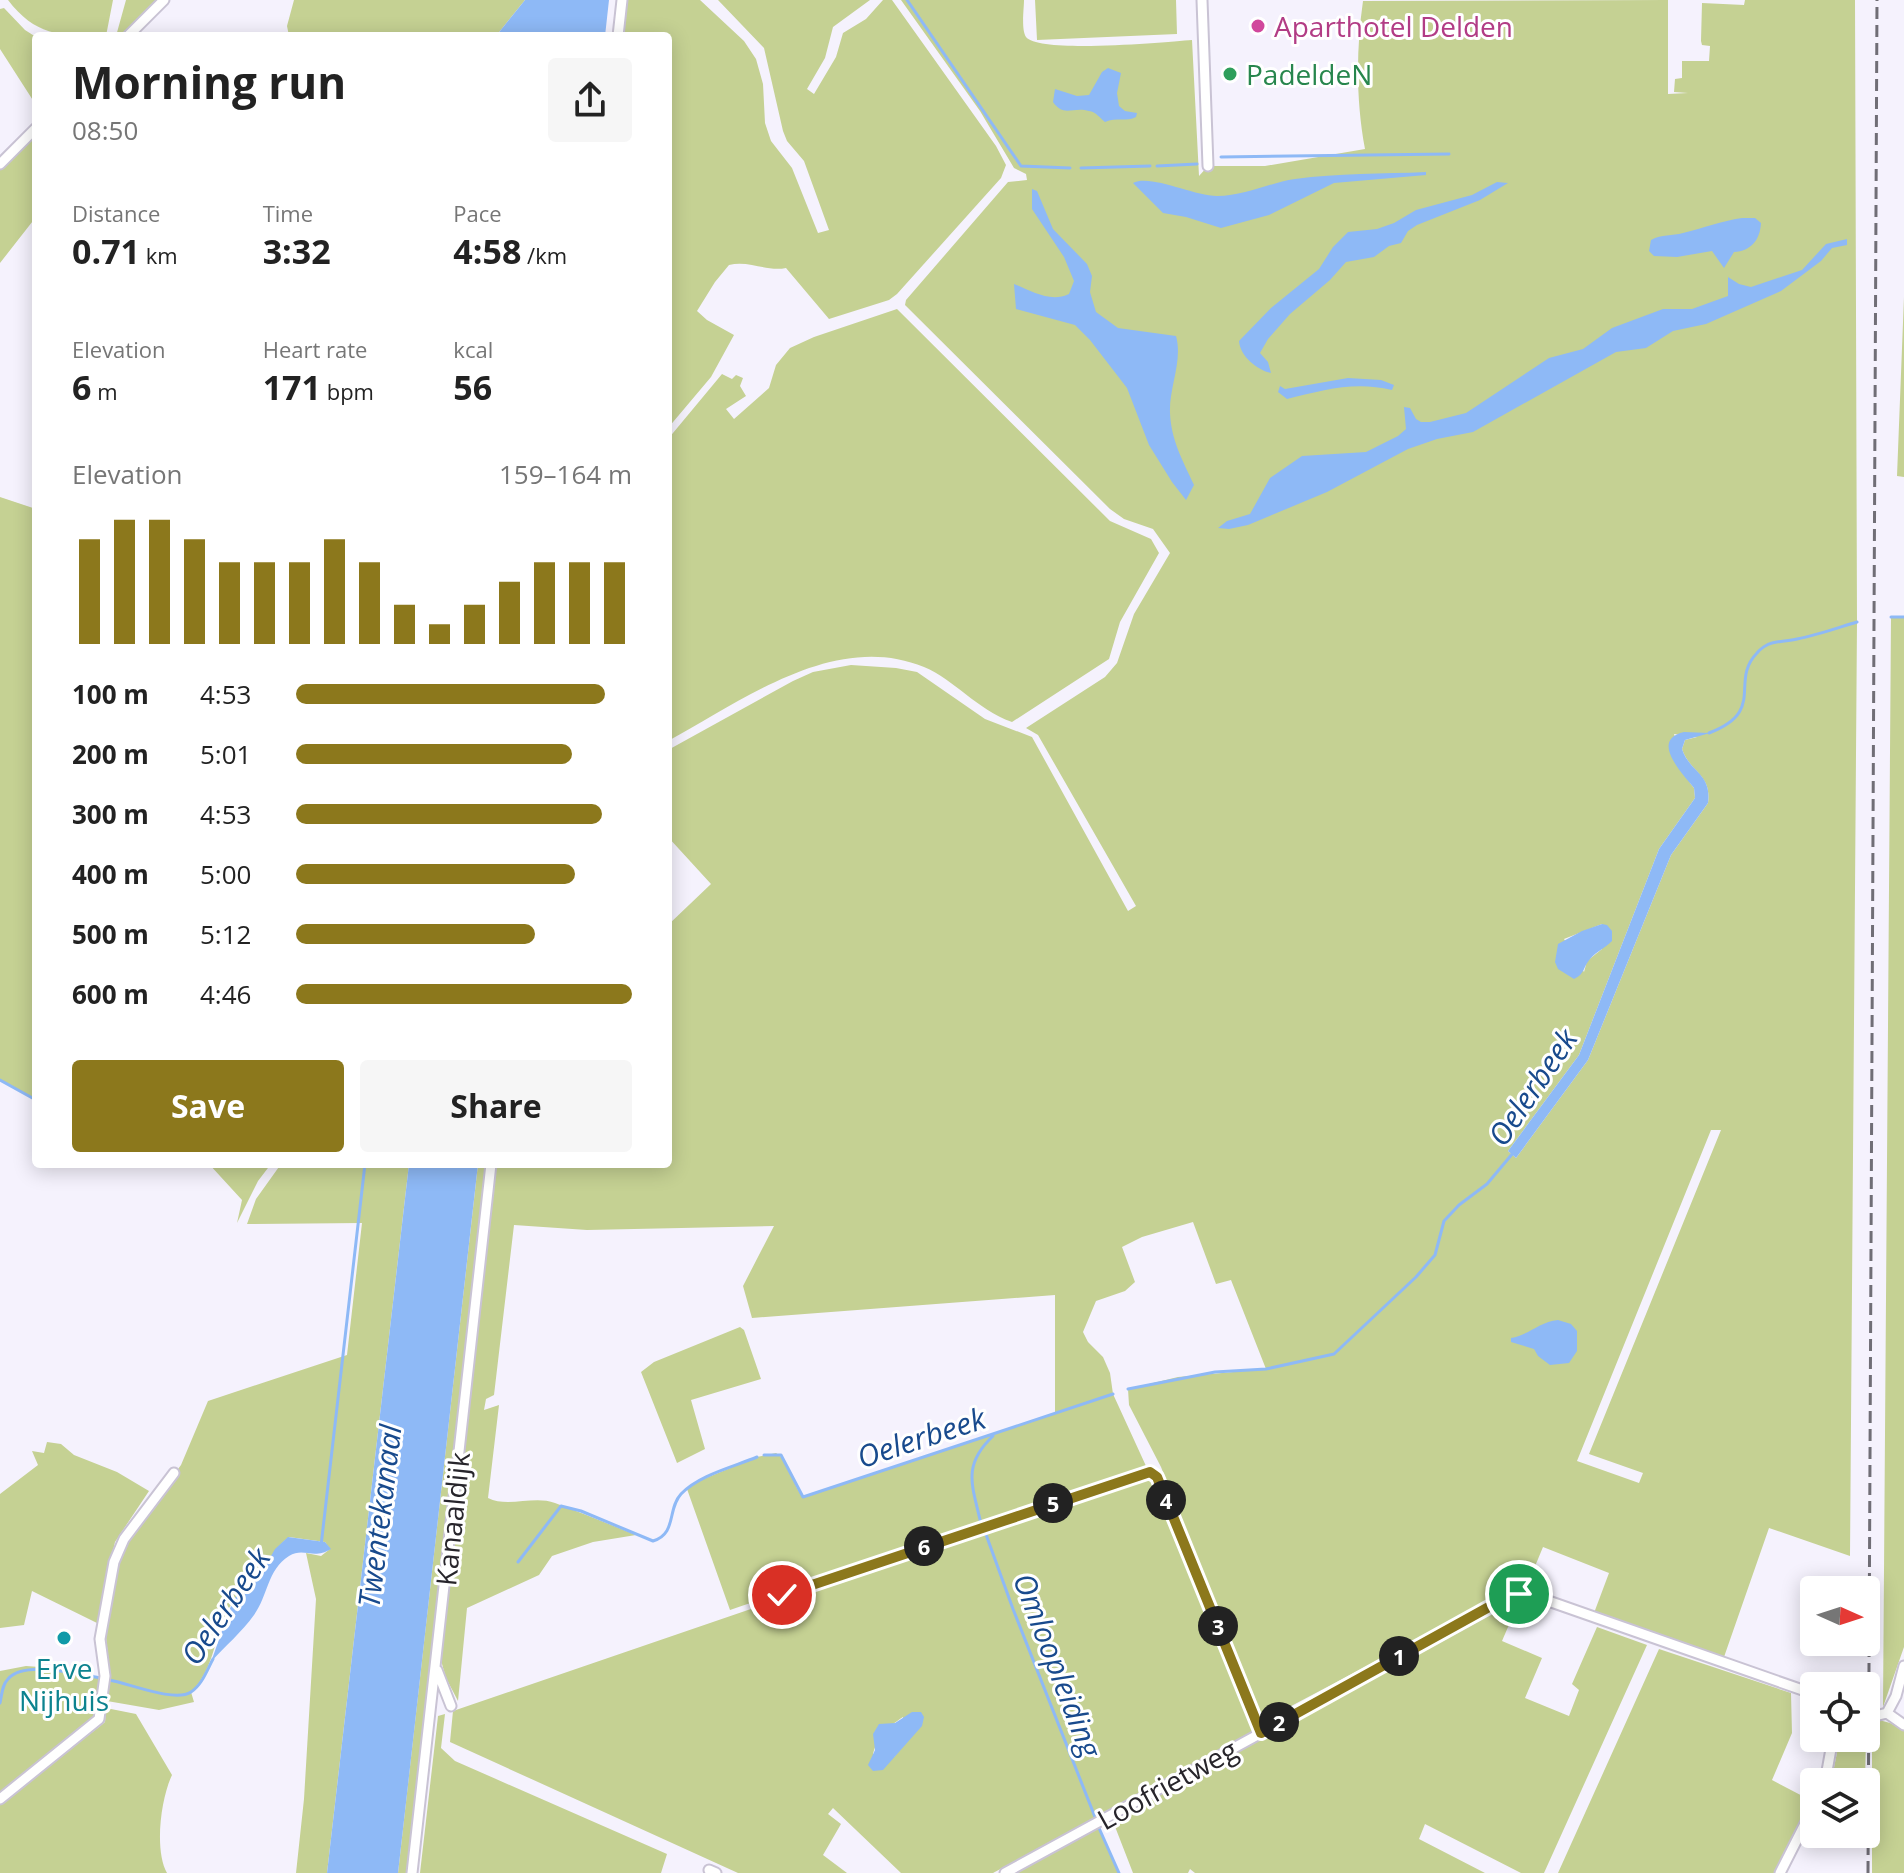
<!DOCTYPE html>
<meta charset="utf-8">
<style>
:root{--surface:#fff;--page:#f6f6f6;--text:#222;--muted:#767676;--accent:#8c781c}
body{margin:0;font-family:"Open Sans",sans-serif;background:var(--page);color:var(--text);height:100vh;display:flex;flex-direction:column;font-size:30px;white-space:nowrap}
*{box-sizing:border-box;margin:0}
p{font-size:26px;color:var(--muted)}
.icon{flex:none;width:44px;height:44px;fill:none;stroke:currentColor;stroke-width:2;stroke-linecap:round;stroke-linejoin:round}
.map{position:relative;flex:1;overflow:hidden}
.panel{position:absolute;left:32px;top:32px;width:640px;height:1136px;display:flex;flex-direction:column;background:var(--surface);border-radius:8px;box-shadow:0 4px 20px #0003}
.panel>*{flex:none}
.needle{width:52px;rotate:93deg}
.controls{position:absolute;left:1800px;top:1576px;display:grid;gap:16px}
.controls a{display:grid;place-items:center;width:80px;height:80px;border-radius:8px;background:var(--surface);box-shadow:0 4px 20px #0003;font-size:40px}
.pin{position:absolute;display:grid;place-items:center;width:68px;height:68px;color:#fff;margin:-34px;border:4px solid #fff;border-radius:50%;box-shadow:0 2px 8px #0007}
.km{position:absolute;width:40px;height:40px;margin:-20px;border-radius:50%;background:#222;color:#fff;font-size:22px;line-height:40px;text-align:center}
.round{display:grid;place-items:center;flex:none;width:84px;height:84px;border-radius:8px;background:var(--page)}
.overview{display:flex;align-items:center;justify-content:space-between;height:136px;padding:0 40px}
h1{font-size:44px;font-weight:700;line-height:60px}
.metrics{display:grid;grid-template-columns:repeat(3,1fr);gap:12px;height:136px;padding:8px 40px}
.metrics div{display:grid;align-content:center}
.metrics b{font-size:34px;font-weight:700}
.metrics small{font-size:22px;font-weight:400}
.metrics p{font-size:22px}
.chart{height:224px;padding:16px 40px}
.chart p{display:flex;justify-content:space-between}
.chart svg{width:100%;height:144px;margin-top:8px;stroke:var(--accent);stroke-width:6}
.primary-button{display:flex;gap:16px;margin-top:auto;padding:16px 40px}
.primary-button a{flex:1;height:92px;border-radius:8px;background:var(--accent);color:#fff;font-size:32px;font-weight:700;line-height:92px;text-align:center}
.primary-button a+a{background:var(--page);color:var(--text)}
ul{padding:0 40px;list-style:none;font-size:26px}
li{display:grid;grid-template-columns:128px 96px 1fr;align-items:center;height:60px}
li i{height:20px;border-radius:10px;background:var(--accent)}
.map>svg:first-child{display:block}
.green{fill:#c5d193;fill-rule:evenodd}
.water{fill:#8eb9f6}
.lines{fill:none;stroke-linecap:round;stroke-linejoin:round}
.stream{stroke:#8eb9f6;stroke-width:3}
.minor-casing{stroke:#c9c3d4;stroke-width:13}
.minor{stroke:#fff;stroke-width:9}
.rail{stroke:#706e76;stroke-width:3;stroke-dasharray:12 6;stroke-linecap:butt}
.route-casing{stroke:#fff;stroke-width:16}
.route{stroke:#8c781c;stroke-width:10}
.hotel-dot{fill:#d1479c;stroke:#fff;stroke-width:3}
.leisure-dot{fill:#2e9e5b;stroke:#fff;stroke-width:3}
.culture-dot{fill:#0f9aa8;stroke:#fff;stroke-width:3}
.labels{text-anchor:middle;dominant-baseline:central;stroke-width:6;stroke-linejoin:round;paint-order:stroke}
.hotel-label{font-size:28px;fill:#b23c85;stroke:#fff;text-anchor:start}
.leisure-label{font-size:28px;fill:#27864d;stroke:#fff;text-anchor:start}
.street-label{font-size:28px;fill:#27252b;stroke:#fff}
.culture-label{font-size:28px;fill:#0d838f;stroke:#fff}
.water-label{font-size:30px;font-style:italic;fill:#184a8d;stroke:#fff}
</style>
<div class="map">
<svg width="1904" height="1873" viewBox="0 0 1904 1873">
<rect width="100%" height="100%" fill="#f5f2fd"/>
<path class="green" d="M 8,0 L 113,0 L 106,36 C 63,36 36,37 8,0 Z
M 126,0 L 158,0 L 122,36 L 116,36 Z
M 294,0 L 525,0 L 496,36 L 289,36 L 287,26 Z
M 626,0 L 700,0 L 744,41 L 756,59 L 763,84 L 765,123 L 771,141 L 792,168 L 818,233 L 829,230 L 804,161 L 787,141 L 783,131 L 764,48 L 718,0 L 870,0 L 833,27 L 825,58 L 807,89 L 814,94 L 836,57 L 843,33 L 866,19 L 883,0 L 892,0 L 996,146 L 1006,165 L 1001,178 L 897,294 L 889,300 L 829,319 L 786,268 C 767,272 749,260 729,265 L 715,282 L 697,311 L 707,320 L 734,335 L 711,377 L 668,428 L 668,36 L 622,36 Z
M 901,0 L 1024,0 C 1024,9 1021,29 1026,37 C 1039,54 1166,42 1192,40 L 1199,176 L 1208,166 L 1265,166 L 1365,149 C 1356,101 1356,50 1363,1 L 1668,0 L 1668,94 L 1688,93 L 1674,92 L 1675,79 L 1682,78 L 1682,61 L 1709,61 L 1710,46 L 1702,45 L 1701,41 L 1702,3 L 1744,5 L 1745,0 L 1855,0 L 1857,622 L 1850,1556 L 1769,1528 L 1724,1657 L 1594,1613 L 1609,1573 L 1543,1547 L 1526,1588 L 1518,1586 L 1263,1721 L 1161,1467 L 1129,1405 L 1128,1389 L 1178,1377 L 1266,1369 L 1231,1280 L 1216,1284 L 1193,1222 L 1142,1237 L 1122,1247 L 1135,1282 L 1125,1291 L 1096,1301 L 1083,1332 L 1088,1342 L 1103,1357 L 1110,1373 L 1113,1394 L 1146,1466 L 730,1610 L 687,1489 L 694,1483 L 757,1457 L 776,1453 C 790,1462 792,1484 803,1497 L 1055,1413 L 1055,1295 L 752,1318 L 743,1286 L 774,1226 L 587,1230 L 514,1225 L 494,1395 L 486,1399 L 484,1410 L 499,1405 L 488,1498 C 508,1508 534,1495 555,1503 C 582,1513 609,1524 636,1535 L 593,1542 L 552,1556 L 539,1575 L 467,1608 L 458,1701 L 446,1678 L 440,1657 L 494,1164 L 668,1164 L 668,925 L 711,884 L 668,837 L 668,750 L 793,681 L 813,672 L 851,665 L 896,668 L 917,672 L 985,719 L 1032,737 L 1128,911 L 1136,906 L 1038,735 L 1026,728 L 1105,677 L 1117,663 L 1134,614 L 1170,553 L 1153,529 L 1124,519 L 1110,509 L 905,305 L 906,300 L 1008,182 L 1027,180 L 1026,174 L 1014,168 L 980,111 ZM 1674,734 L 1697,737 L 1685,740 L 1682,749 C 1690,773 1712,774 1708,803 L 1671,855 L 1588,1060 L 1516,1158 L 1508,1151 L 1579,1055 L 1659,849 L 1695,798 L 1694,788 L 1690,783 ZM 1602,924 L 1602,949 L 1587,961 L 1584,972 L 1564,939 ZM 1711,1130 L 1721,1130 L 1589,1454 L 1643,1473 L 1639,1483 L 1577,1461 Z
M 1035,0 L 1176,0 L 1177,34 L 1037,40 Z
M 4,8 L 25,30 L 36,37 L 36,105 L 0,49 L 0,9 Z
M 36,132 L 36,217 L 0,263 L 0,169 Z
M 1904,297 L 1904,477 L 1897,476 Z
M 897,309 L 1110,521 L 1151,539 L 1159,553 L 1120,622 L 1109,659 L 1012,722 C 976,709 955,680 924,667 C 835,630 742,701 668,741 L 668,439 L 722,374 L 732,379 L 736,375 L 743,378 L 740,386 L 746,396 L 726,409 L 734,419 L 769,388 L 776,365 L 790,348 L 814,337 Z
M 0,497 L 36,509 L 36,1100 L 0,1080 Z
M 1891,617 L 1904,617 L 1904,1647 L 1883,1707 Z
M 209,1164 L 271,1164 L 258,1181 L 237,1223 L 242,1200 Z
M 281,1164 L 409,1164 L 327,1873 L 296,1873 L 304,1799 L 316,1599 L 306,1553 L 321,1556 L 330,1549 L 325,1542 L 289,1537 C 275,1548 271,1558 261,1570 C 248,1585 235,1595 226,1614 C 214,1640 213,1671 191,1692 L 194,1702 L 159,1710 L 107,1701 L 110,1672 L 105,1629 L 119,1557 L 128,1538 L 181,1465 L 208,1401 L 347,1355 L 362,1223 L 247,1224 L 256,1199 Z
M 478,1164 L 486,1164 L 436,1610 L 410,1873 L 398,1873 Z
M 740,1327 L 744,1330 L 761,1379 L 691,1400 L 705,1449 L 677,1463 L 641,1372 L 654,1362 Z
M 47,1442 L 61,1444 L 74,1455 L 117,1472 L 149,1491 L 115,1542 L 97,1623 L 32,1591 L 24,1625 L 0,1628 L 0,1494 L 38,1465 L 32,1451 L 44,1453 Z
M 1152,1475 L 1256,1732 L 993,1873 L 901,1873 L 833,1808 L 828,1814 L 841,1824 L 823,1855 L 847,1873 L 738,1873 L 450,1742 L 453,1711 L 984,1529 ZM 903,1717 L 904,1744 L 894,1757 L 873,1754 C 878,1735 888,1727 903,1717 Z
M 1518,1599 L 1520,1599 L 1502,1641 L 1542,1658 L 1525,1698 L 1569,1716 L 1579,1690 L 1572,1684 L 1597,1627 L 1647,1645 L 1544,1873 L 1521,1873 L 1425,1824 L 1419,1839 L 1485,1873 L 1195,1873 L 1190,1869 L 1188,1873 L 1133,1873 L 1114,1824 L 1116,1818 Z
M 1659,1649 L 1791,1693 L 1792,1733 L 1772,1780 L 1812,1801 L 1776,1873 L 1558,1873 Z
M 26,1666 L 54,1668 L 101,1678 L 97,1717 L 0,1794 L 0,1671 Z
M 106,1708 L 136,1714 L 172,1775 C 161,1798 154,1850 167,1873 L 0,1873 L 0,1803 L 99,1727 L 105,1722 Z
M 445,1714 L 441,1748 L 455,1761 L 667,1854 L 661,1873 L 420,1873 L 438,1716 Z
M 1872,1718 L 1890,1723 L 1904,1730 L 1904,1873 L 1872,1873 Z
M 1840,1738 L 1866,1738 L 1865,1782 L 1831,1782 Z
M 1099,1828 L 1119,1873 L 1016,1873 Z"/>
<path class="water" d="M 525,0 L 609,0 L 605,36 L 496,36 Z
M 1108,68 L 1121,73 L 1117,93 L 1119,106 L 1125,111 L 1137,113 L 1136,117 C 1127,122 1116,117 1105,122 C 1100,118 1096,112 1089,111 C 1073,106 1064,118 1053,102 L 1055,89 L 1077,96 L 1089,95 L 1102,72 Z
M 1426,172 L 1426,175 L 1334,183 L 1269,215 L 1221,228 L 1186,217 L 1163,213 L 1133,183 C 1151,174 1193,196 1217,196 C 1245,196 1268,183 1295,179 C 1338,173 1383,174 1426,172 Z
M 1497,182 L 1508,183 L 1480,200 L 1417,225 L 1408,231 L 1401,243 L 1389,246 L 1374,257 L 1346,262 L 1330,280 L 1290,314 L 1268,339 L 1260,353 L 1268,362 L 1271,373 C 1257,370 1240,356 1239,341 L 1271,308 L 1319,269 L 1333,247 L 1348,232 L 1377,229 L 1394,223 L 1416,210 L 1472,195 Z
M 1032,189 L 1037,191 L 1053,229 L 1087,264 L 1092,276 L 1090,292 L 1096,312 L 1118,328 L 1176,336 C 1183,361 1169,387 1170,413 C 1171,440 1183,461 1194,485 L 1186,500 L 1172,482 L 1149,445 L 1127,388 L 1090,340 L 1075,325 L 1016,309 L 1014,284 C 1032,291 1050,303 1069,294 L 1074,281 L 1064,257 L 1032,209 Z
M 1742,218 L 1755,218 L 1761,223 C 1760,240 1751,251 1734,252 L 1724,268 L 1712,251 L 1677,257 L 1654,256 L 1649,251 L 1651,240 C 1662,234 1672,236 1683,233 C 1704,228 1721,221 1742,218 Z
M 1847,239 L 1847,245 L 1832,248 L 1821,261 L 1781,291 L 1706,324 L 1673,331 L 1646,348 L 1616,352 L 1473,432 L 1437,439 L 1408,449 L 1327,492 L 1248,525 L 1229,529 L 1218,528 L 1227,521 L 1250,514 L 1270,478 L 1302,456 L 1366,452 L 1398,436 L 1406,429 L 1404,407 L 1410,408 L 1416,419 L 1421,422 L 1430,422 L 1466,413 L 1549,358 L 1583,349 L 1612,328 L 1663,309 L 1692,309 L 1728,296 L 1728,277 L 1739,284 L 1751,287 L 1802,270 L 1826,244 Z
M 1348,378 L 1381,380 L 1394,385 L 1392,390 C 1354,381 1324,390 1287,399 L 1278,392 L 1280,386 L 1285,389 Z
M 1684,732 L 1710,733 L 1685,740 L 1682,749 C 1690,773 1712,773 1708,803 L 1671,855 L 1588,1060 L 1516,1158 L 1508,1151 L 1579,1055 L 1659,849 L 1695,798 L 1694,788 C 1683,774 1649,740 1684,732 Z
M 1602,924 L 1607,925 L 1612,931 L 1612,941 C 1605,948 1597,951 1590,959 C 1583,967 1585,974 1574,979 L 1558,969 L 1555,962 L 1558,944 L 1582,931 Z
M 409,1164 L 478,1164 L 408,1785 L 398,1873 L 327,1873 Z
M 1558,1320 L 1571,1324 L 1577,1331 L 1577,1351 L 1569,1363 L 1550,1365 L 1538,1356 L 1534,1349 L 1511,1342 L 1511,1338 C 1529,1335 1539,1322 1558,1320 Z
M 288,1537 L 325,1542 L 331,1549 C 313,1560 304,1547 289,1556 C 267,1570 268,1596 254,1615 C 242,1632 225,1646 211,1662 L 232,1603 L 240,1590 L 267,1563 L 275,1549 Z
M 912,1712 L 921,1712 L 924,1717 L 922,1726 L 883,1770 L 873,1771 L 868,1765 L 875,1750 L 873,1734 L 879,1724 L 895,1723 Z"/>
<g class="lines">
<path class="stream" d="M 907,0 L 1021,166 L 1070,168
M 1221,157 L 1449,154
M 1157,166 L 1197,164
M 1081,168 L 1150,166
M 1891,617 L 1904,617
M 1709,733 C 1767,711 1729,682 1757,653 C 1760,649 1767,644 1772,643 C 1780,641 1789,641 1797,639 C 1818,635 1837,628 1857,622
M 0,1080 L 36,1100
M 1128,1389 L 1215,1372 L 1266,1369 L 1334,1354 L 1416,1277 L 1435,1255 L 1444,1221 L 1459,1205 L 1487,1184 L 1513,1153
M 764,1455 L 781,1455 L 803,1497 L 1113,1394
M 981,1524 C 973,1487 961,1466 993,1436
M 984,1529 L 1013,1609 L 1095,1817
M 321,1546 L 365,1164
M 518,1562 L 561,1506 L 581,1511 L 653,1541 C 677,1534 667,1509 681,1494 C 699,1475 733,1467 757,1457
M 109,1680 C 128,1683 175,1703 191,1692 C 202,1685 207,1670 213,1659
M 0,1703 C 2,1694 2,1685 8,1679 C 24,1660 78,1674 101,1678
M 1099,1828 L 1119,1873"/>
<g class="minor-casing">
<path id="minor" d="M 1202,0 L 1208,166
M 128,36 L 164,0
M 618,36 L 622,0
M 0,164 L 36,128
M 782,1595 L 1150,1472 L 1157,1477 L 1261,1733
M 437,1670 L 451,1706
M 1866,1712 L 1879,1715 L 1887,1713
M 1887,1713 L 1896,1696 L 1904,1666
M 1887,1713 L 1904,1725
M 1825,1782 L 1833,1738
M 0,1799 L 99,1719 L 105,1676 L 100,1639 L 114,1562 L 124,1539 L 174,1473
M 709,1870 L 716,1873
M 412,1873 L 491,1164
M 1005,1873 L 1514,1595 L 1537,1597 L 1814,1694
M 1780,1873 L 1814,1806"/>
</g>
<use href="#minor" class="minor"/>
<path class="rail" d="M 1868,1873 L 1877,0"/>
</g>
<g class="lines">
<g class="route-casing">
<path id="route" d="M 782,1595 L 1150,1472 L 1157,1477 L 1261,1733 L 1507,1597 L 1519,1594"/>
</g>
<use href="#route" class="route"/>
</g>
<circle class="hotel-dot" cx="1258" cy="26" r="8"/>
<circle class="leisure-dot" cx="1230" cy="74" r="8"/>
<circle class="culture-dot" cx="64" cy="1638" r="8"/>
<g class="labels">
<g class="hotel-label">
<text x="1274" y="26">Aparthotel Delden</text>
</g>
<g class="leisure-label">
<text x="1246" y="74">PadeldeN</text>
</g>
<g class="street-label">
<text transform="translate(452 1519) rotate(-84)">Kanaaldijk</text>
<text transform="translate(1167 1784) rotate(-29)">Loofrietweg</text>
</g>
<g class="culture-label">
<text x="64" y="1668">Erve<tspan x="64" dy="32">Nijhuis</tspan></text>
</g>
<g class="water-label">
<text transform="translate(1532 1087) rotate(-56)">Oelerbeek</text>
<text transform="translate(921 1437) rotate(-18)">Oelerbeek</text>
<text transform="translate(379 1516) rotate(-83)">Twentekanaal</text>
<text transform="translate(225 1606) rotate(-56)">Oelerbeek</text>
<text transform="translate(1058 1665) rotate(69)">Omloopleiding</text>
</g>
</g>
</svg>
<div class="controls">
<a><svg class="needle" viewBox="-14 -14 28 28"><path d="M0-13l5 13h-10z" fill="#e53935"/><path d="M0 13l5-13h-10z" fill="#767676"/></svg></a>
<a><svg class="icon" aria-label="locate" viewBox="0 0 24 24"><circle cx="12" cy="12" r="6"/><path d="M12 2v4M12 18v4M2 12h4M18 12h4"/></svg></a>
<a><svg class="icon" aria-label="layers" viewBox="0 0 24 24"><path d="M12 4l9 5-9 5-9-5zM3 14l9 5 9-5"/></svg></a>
</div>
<div class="pin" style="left:1519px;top:1594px;background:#1e9e55"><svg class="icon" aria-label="arrive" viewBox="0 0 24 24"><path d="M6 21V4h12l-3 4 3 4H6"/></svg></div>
<div class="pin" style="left:782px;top:1595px;background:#d93025"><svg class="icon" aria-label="check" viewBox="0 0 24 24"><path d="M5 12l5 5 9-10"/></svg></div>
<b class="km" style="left:1399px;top:1656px">1</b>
<b class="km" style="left:1279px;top:1722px">2</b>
<b class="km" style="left:1218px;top:1626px">3</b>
<b class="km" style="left:1166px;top:1500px">4</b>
<b class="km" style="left:1053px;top:1503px">5</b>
<b class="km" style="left:924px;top:1546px">6</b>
<section class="panel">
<div class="overview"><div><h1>Morning run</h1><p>08:50</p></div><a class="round"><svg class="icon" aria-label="share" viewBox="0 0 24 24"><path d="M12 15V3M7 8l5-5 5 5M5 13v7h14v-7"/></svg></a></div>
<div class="metrics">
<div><p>Distance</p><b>0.71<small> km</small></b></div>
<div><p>Time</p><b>3:32</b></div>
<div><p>Pace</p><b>4:58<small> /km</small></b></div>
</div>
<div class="metrics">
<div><p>Elevation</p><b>6<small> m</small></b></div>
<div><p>Heart rate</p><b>171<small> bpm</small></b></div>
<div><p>kcal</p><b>56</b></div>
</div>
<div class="chart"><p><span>Elevation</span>159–164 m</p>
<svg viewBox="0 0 160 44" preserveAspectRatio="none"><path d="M5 44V12M15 44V6M25 44V6M35 44V12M45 44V19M55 44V19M65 44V19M75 44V12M85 44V19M95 44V32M105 44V38M115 44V32M125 44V25M135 44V19M145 44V19M155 44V19"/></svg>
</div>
<ul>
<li><b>100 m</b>4:53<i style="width:92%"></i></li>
<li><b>200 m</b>5:01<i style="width:82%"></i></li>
<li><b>300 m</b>4:53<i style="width:91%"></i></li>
<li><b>400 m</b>5:00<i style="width:83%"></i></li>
<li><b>500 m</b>5:12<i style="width:71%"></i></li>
<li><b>600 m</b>4:46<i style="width:100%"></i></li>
</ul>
<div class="primary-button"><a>Save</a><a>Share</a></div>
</section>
</div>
